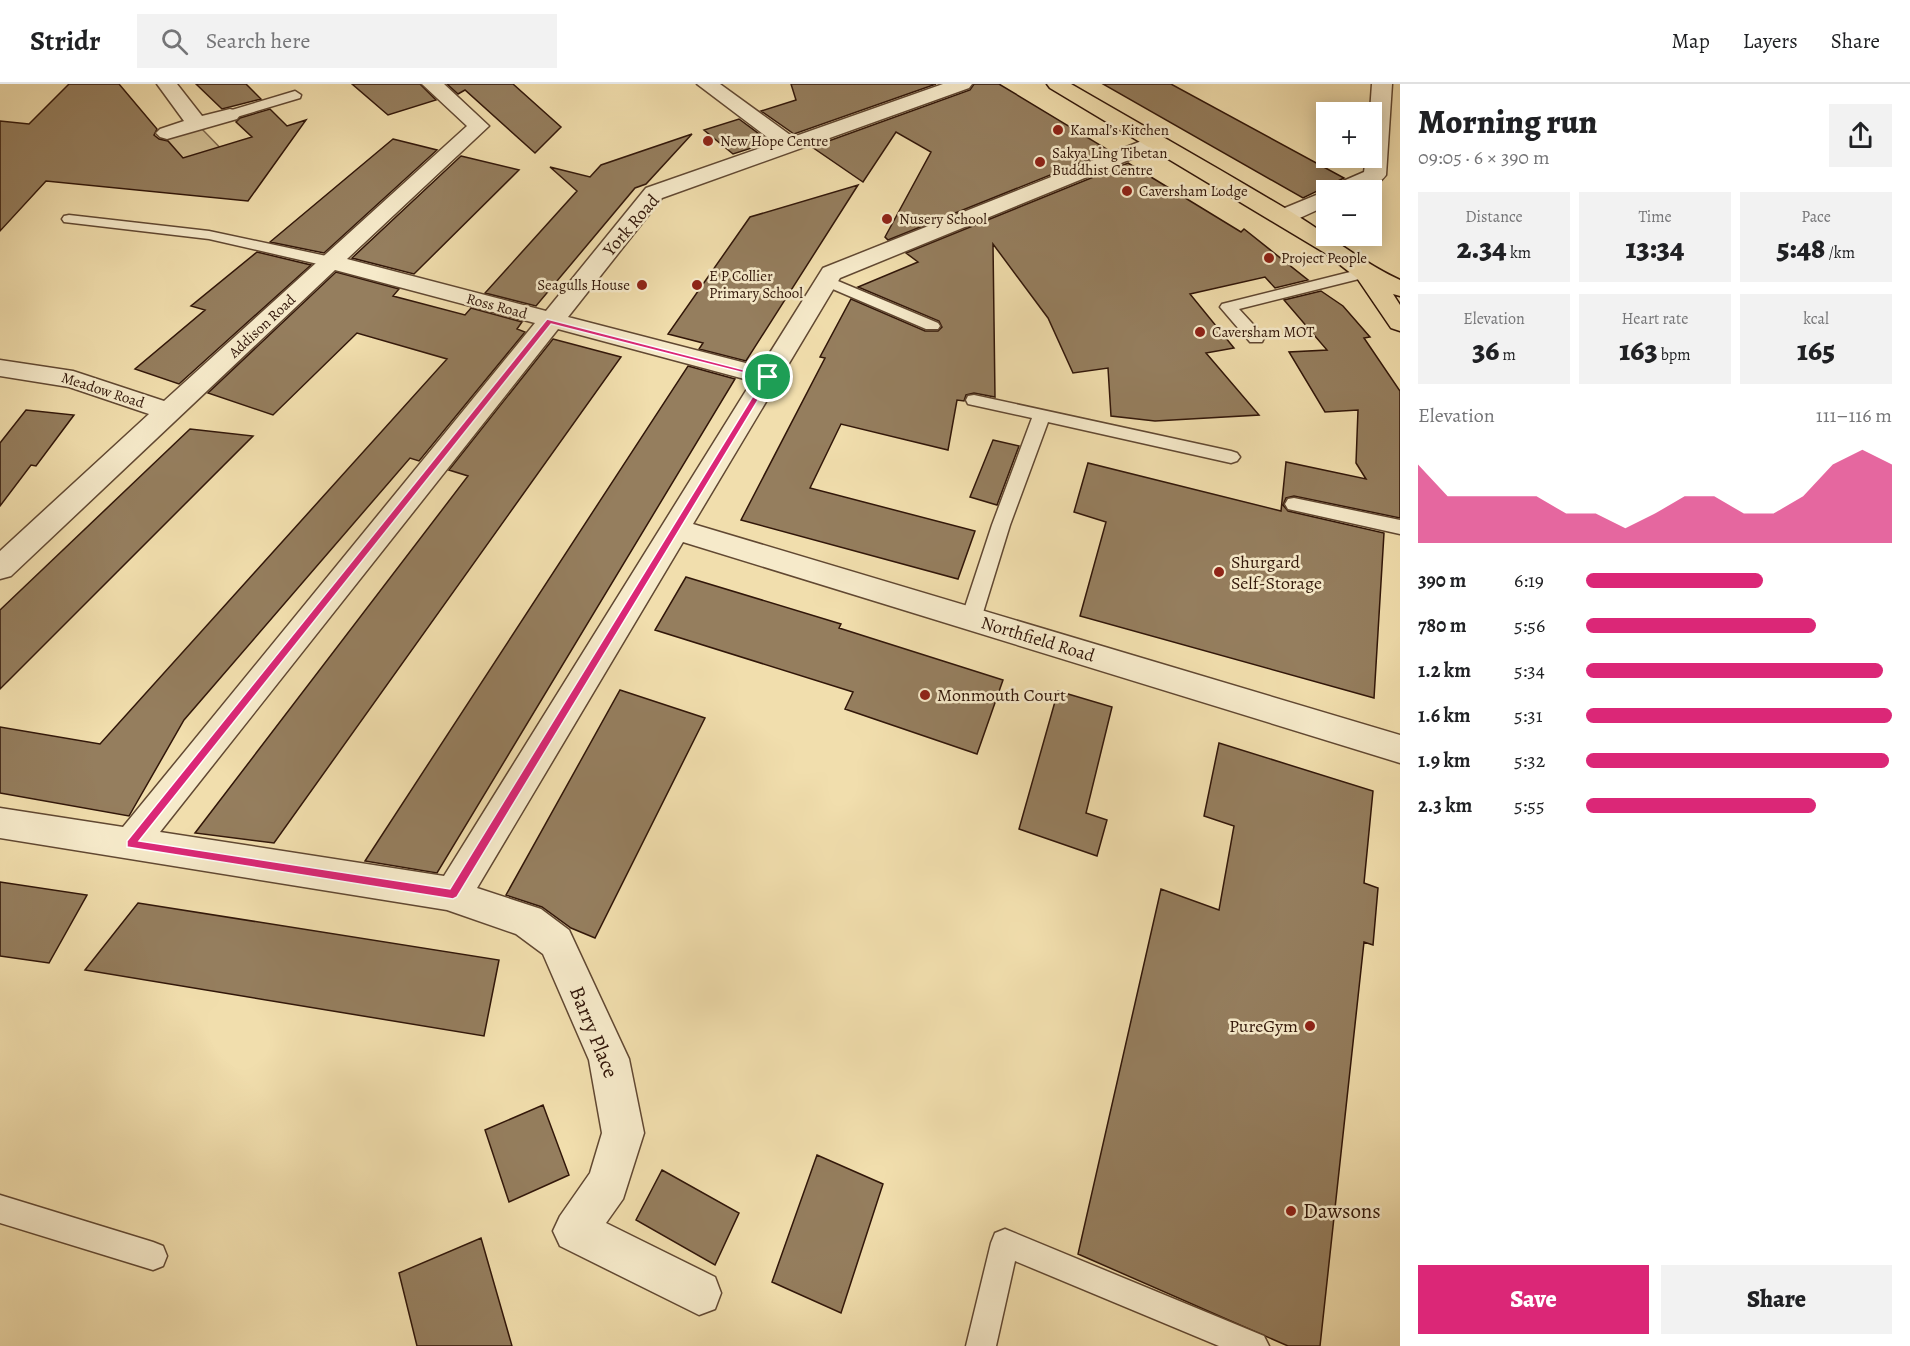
<!DOCTYPE html>
<meta charset="utf-8">
<style>
:root{--surface:#fff;--page:#f2f2f2;--text:#202124;--muted:#757577;--line:#e0e0e0;--accent:#db2777}
body{margin:0;font-family:Alegreya,serif;background:var(--page);color:var(--text);height:100vh;display:flex;flex-direction:column;font-size:22px;white-space:nowrap}
*{box-sizing:border-box;margin:0}
p{font-size:20px;color:var(--muted)}
.icon{flex:none;width:33px;height:33px;fill:none;stroke:currentColor;stroke-width:2;stroke-linecap:round;stroke-linejoin:round}
.map{position:relative;flex:1;overflow:hidden}
.details{display:flex;flex-direction:column;background:var(--surface);width:510px}
.details>*{flex:none}
.tools{position:absolute;left:1316px;top:18px;display:grid;gap:12px}
.tools a{display:grid;place-items:center;width:66px;height:66px;border-radius:0px;background:var(--surface);box-shadow:0 3px 15px #0003;font-size:30px}
.pin{position:absolute;display:grid;place-items:center;width:51px;height:51px;color:#fff;margin:-26px;border:3px solid #fff;border-radius:50%;box-shadow:0 2px 6px #0007}
.round{display:grid;place-items:center;flex:none;width:63px;height:63px;border-radius:0px;background:var(--page)}
.headline{display:flex;align-items:center;justify-content:space-between;height:102px;padding:0 18px}
h1{font-size:33px;font-weight:800;line-height:45px}
.metrics{display:grid;grid-template-columns:repeat(3,1fr);gap:9px;height:102px;padding:6px 18px}
.metrics div{display:grid;align-content:center;border-radius:0px;background:var(--page);text-align:center}
.metrics b{font-size:30px;font-weight:800}
.metrics small{font-size:16px;font-weight:400}
.metrics p{font-size:16px}
.chart{height:168px;padding:12px 18px}
.chart p{display:flex;justify-content:space-between}
.chart svg{width:100%;height:108px;margin-top:6px;fill:var(--accent);opacity:.7}
.primary-button{display:flex;gap:12px;margin-top:auto;padding:12px 18px}
.primary-button a{flex:1;height:69px;border-radius:0px;background:var(--accent);color:#fff;font-size:24px;font-weight:800;line-height:69px;text-align:center}
.primary-button a+a{background:var(--page);color:var(--text)}
ul{padding:0 18px;list-style:none;font-size:20px}
li{display:grid;grid-template-columns:96px 72px 1fr;align-items:center;height:45px}
li i{height:15px;border-radius:8px;background:var(--accent)}
header{display:flex;align-items:center;gap:36px;box-sizing:border-box;height:84px;padding:0 30px;background:var(--surface);border-bottom:2px solid var(--line)}
header strong{font-size:28px}
nav{display:flex;gap:33px;margin-inline-start:auto;font-size:21px}
.search{width:420px;height:54px;background:var(--page);display:flex;align-items:center;gap:15px;box-sizing:border-box;padding:0 21px;border-radius:0px;color:var(--muted);font-size:22px}
main{display:flex;flex:1;min-height:0}
.map>svg:first-child{display:block}
.green{fill:#d0bc91;stroke:#80694d;stroke-width:1.5}
.building{fill:#957e5e;stroke:#311609;stroke-width:1.5}
.lines{fill:none;stroke-linecap:round;stroke-linejoin:round}
.service-casing{stroke:#614832;stroke-width:3}
.minor-casing{stroke:#614832;stroke-width:3}
.primary-casing{stroke:#311609;stroke-width:3}
.service{fill:#f6eaca;fill-rule:evenodd}
.minor{fill:#f6eaca;fill-rule:evenodd}
.primary{fill:#f1dead;fill-rule:evenodd}
.route{fill:#db2777;stroke:#fff;stroke-width:1.5;fill-rule:evenodd}
.poi-dot{fill:#8f2418;stroke:#f6eaca;stroke-width:2}
.labels{text-anchor:middle;dominant-baseline:central;stroke-width:5;stroke-linejoin:round;paint-order:stroke}
.far-poi-label{font-size:15px;fill:#311609;stroke:#f6eaca;text-anchor:start}
.far-street-label{font-size:15px;fill:#311609;stroke:#f6eaca}
.street-label{font-size:18px;fill:#311609;stroke:#f6eaca}
.poi-label{font-size:18px;fill:#311609;stroke:#f6eaca;text-anchor:start}
.near-street-label{font-size:21px;fill:#311609;stroke:#f6eaca}
.near-poi-label{font-size:21px;fill:#311609;stroke:#f6eaca;text-anchor:start}
</style>
<header>
<strong>Stridr</strong>
<div class="search"><svg class="icon" aria-label="search" viewBox="0 0 24 24"><circle cx="10" cy="10" r="6"/><path d="M15 15l6 6"/></svg>Search here</div>
<nav><a>Map</a><a>Layers</a><a>Share</a></nav>
</header>
<main>
<div class="map">
<svg width="1400" height="1262" viewBox="0 0 1400 1262">
<rect width="100%" height="100%" fill="#f1dead"/>
<filter id="stains"><feTurbulence type="fractalNoise" baseFrequency=".00333" numOctaves="4"/><feColorMatrix values="0 0 0 0 .2 0 0 0 0 .09 0 0 0 0 .02 0 0 0 .5 -.17"/></filter>
<radialGradient id="worn" r=".72"><stop offset=".6" stop-color="#630" stop-opacity="0"/><stop offset="1" stop-color="#630" stop-opacity=".3"/></radialGradient>
<path class="green" d="M 201,44 L 228,72 L 208,78 L 156,70 L 148,59 Z"/>
<path class="building" d="M 69,0 L 119,0 L 157,45 L 154,51 L 159,55 L 168,57 L 183,74 L 252,53 L 236,38 L 240,34 L 270,25 L 287,42 L 306,36 L 248,117 L 46,97 L 0,147 L 0,37 L 29,40 Z
M 196,0 L 246,0 L 261,15 L 222,25 Z
M 352,0 L 420,0 L 436,16 L 388,31 Z
M 447,0 L 513,0 L 561,43 L 535,69 L 465,6 L 458,10 Z
M 791,0 L 936,0 L 794,50 L 761,27 L 796,16 Z
M 974,0 L 999,0 L 1110,67 L 888,156 L 885,153 L 931,68 L 896,48 L 863,98 L 812,63 L 970,6 Z
M 1103,0 L 1171,0 L 1344,94 L 1303,114 Z
M 739,35 L 770,58 L 733,70 L 704,46 Z
M 692,50 L 646,100 L 635,104 L 536,222 L 485,209 L 577,107 L 550,83 L 590,93 L 601,81 Z
M 393,55 L 437,66 L 324,169 L 270,158 Z
M 461,72 L 519,86 L 414,190 L 352,174 Z
M 1128,79 L 1241,148 L 1244,145 L 1308,196 L 1275,204 L 1265,193 L 1190,210 L 1234,264 L 1206,269 L 1259,331 L 1155,337 L 1111,332 L 1108,284 L 1073,289 L 1048,234 L 993,160 L 995,313 L 974,309 L 966,311 L 964,317 L 957,316 L 948,366 L 841,340 L 810,404 L 975,447 L 958,495 L 741,436 L 825,274 L 820,273 L 851,215 L 925,247 L 938,247 L 942,243 L 939,237 L 858,203 L 918,178 L 906,169 Z
M 858,101 L 746,277 L 699,265 L 703,259 L 668,250 L 750,133 Z
M 257,168 L 311,181 L 179,300 L 135,285 L 205,226 L 191,222 Z
M 336,188 L 399,205 L 393,212 L 465,231 L 471,224 L 522,238 L 517,245 L 525,248 L 419,377 L 410,374 L 184,636 L 129,732 L 0,709 L 0,643 L 100,660 L 447,275 L 357,249 L 273,331 L 208,309 Z
M 1321,207 L 1343,222 L 1370,253 L 1364,254 L 1400,307 L 1400,434 L 1294,412 L 1286,414 L 1283,421 L 1288,427 L 1384,449 L 1374,614 L 1080,532 L 1106,438 L 1074,428 L 1088,379 L 1281,427 L 1286,378 L 1366,395 L 1356,379 L 1358,326 L 1325,328 L 1289,268 L 1327,266 L 1284,216 Z
M 553,255 L 621,273 L 274,759 L 195,749 L 468,392 L 449,386 Z
M 688,282 L 735,295 L 437,789 L 365,777 Z
M 26,326 L 74,331 L 36,382 L 31,381 L 0,422 L 0,359 Z
M 190,345 L 253,352 L 0,605 L 0,526 Z
M 993,356 L 1019,362 L 997,421 L 970,413 Z
M 686,493 L 841,540 L 839,544 L 1003,596 L 977,670 L 845,625 L 853,608 L 655,546 Z
M 620,606 L 705,634 L 595,854 L 571,844 L 542,823 L 506,811 Z
M 1058,607 L 1112,623 L 1086,729 L 1107,736 L 1097,772 L 1019,745 Z
M 1219,659 L 1373,707 L 1364,799 L 1378,804 L 1373,861 L 1364,858 L 1320,1262 L 1288,1262 L 1078,1170 L 1161,805 L 1219,826 L 1234,742 L 1204,732 Z
M 0,798 L 87,811 L 49,879 L 0,872 Z
M 138,819 L 499,876 L 484,952 L 85,886 Z
M 543,1021 L 569,1091 L 509,1118 L 485,1046 Z
M 817,1071 L 883,1100 L 841,1229 L 772,1198 Z
M 662,1086 L 739,1129 L 715,1181 L 636,1136 Z
M 481,1154 L 512,1262 L 417,1262 L 399,1189 Z"/>
<g class="lines">
<g class="service-casing">
<path id="service" d="M 295,7 L 301,11 L 300,14 L 230,35 L 223,31 L 225,28 Z
M 69,131 L 209,147 L 331,173 L 339,178 L 331,183 L 209,155 L 64,138 L 62,135 L 64,132 Z
M 1366,184 L 1374,189 L 1371,192 L 1239,225 L 1262,250 L 1264,254 L 1262,258 L 1250,258 L 1220,223 L 1222,220 Z
M 826,192 L 938,239 L 940,242 L 938,245 L 926,245 L 821,200 L 818,197 L 821,194 Z
M 974,311 L 1231,367 L 1237,369 L 1240,373 L 1237,377 L 1231,379 L 1048,338 L 1010,441 L 981,535 L 978,540 L 971,543 L 964,540 L 961,535 L 992,441 L 1032,334 L 968,320 L 966,316 L 968,312 Z
M 1294,414 L 1400,436 L 1400,450 L 1288,425 L 1285,420 L 1288,415 Z
M 0,1111 L 153,1158 L 163,1162 L 167,1172 L 163,1182 L 153,1186 L 0,1139 Z
M 1005,1145 L 1264,1252 L 1269,1262 L 1219,1262 L 1015,1177 L 996,1262 L 966,1262 L 991,1159 L 995,1149 Z"/>
</g>
<g class="minor-casing">
<path id="minor" d="M 157,0 L 177,0 L 202,32 L 230,25 L 237,27 L 240,31 L 237,35 L 167,55 L 160,53 L 156,49 L 160,45 L 184,37 Z
M 422,0 L 444,0 L 489,42 L 347,175 L 546,227 L 646,104 L 775,59 L 697,0 L 720,0 L 793,53 L 943,0 L 972,0 L 969,4 L 662,114 L 568,233 L 761,283 L 823,184 L 1149,54 L 1156,52 L 1163,54 L 1167,58 L 1163,62 L 840,194 L 693,440 L 1400,651 L 1400,679 L 683,458 L 477,804 L 541,825 L 569,846 L 629,975 L 644,1049 L 623,1115 L 606,1139 L 715,1193 L 721,1209 L 715,1225 L 699,1231 L 560,1162 L 553,1147 L 560,1132 L 590,1089 L 602,1049 L 589,976 L 543,870 L 516,850 L 447,826 L 0,754 L 0,724 L 123,743 L 535,239 L 335,186 L 11,492 L 0,495 L 0,467 L 149,330 L 69,303 L 0,292 L 0,276 L 73,287 L 164,317 L 467,42 ZM 558,245 L 752,297 L 444,792 L 160,748 Z
M 1372,0 L 1392,0 L 1386,91 C 1374,108 1349,106 1331,106 L 1334,101 L 1364,88 L 1366,74 L 1371,74 L 1370,28 Z
M 1326,107 L 1326,122 L 1291,138 L 1283,140 L 1275,138 L 1272,133 L 1275,128 Z"/>
</g>
<g class="primary-casing">
<path id="primary" d="M 1047,0 L 1071,0 C 1145,43 1220,85 1293,129 C 1329,151 1361,178 1400,196 L 1400,212 L 1393,210 L 1400,221 L 1400,247 L 1391,244 L 1357,194 L 1325,169 L 1050,4 Z"/>
</g>
<use href="#service" class="service"/>
<use href="#minor" class="minor"/>
<use href="#primary" class="primary"/>
</g>
<path class="route" d="M 547,235 L 772,293 L 457,813 L 453,815 L 127,763 L 127,757 ZM 551,240 L 764,294 L 450,805 L 139,757 Z"/>
<g class="poi-dot">
<circle cx="1058" cy="46" r="6"/>
<circle cx="708" cy="57" r="6"/>
<circle cx="1040" cy="78" r="6"/>
<circle cx="1127" cy="107" r="6"/>
<circle cx="887" cy="135" r="6"/>
<circle cx="1269" cy="174" r="6"/>
<circle cx="642" cy="201" r="6"/>
<circle cx="697" cy="201" r="6"/>
<circle cx="1200" cy="248" r="6"/>
<circle cx="1219" cy="488" r="6"/>
<circle cx="925" cy="611" r="6"/>
<circle cx="1310" cy="942" r="6"/>
<circle cx="1291" cy="1127" r="6"/>
</g>
<g class="labels">
<g class="far-poi-label">
<text x="1070" y="46">Kamal’s Kitchen</text>
<text x="720" y="57">New Hope Centre</text>
<text x="1052" y="69">Sakya Ling Tibetan<tspan x="1052" dy="17">Buddhist Centre</tspan></text>
<text x="1139" y="107">Caversham Lodge</text>
<text x="899" y="135">Nusery School</text>
<text x="1281" y="174">Project People</text>
<text x="709" y="192">E P Collier<tspan x="709" dy="17">Primary School</tspan></text>
<text x="630" y="201" text-anchor="end">Seagulls House</text>
<text x="1212" y="248">Caversham MOT</text>
</g>
<g class="far-street-label">
<text transform="translate(497 222) rotate(15)">Ross Road</text>
<text transform="translate(262 242) rotate(-43)">Addison Road</text>
<text transform="translate(103 306) rotate(18)">Meadow Road</text>
</g>
<g class="street-label">
<text transform="translate(631 141) rotate(-49)">York Road</text>
<text transform="translate(1038 555) rotate(17)">Northfield Road</text>
</g>
<g class="poi-label">
<text x="1231" y="478">Shurgard<tspan x="1231" dy="21">Self-Storage</tspan></text>
<text x="937" y="611">Monmouth Court</text>
<text x="1298" y="942" text-anchor="end">PureGym</text>
</g>
<g class="near-street-label">
<text transform="translate(594 948) rotate(68)">Barry Place</text>
</g>
<g class="near-poi-label">
<text x="1303" y="1127">Dawsons</text>
</g>
</g>
<rect width="100%" height="100%" filter="url(#stains)"/>
<rect width="100%" height="100%" fill="url(#worn)"/>
</svg>
<div class="tools">
<a>+</a>
<a>−</a>
</div>
<div class="pin" style="left:768px;top:293px;background:#1e9e55"><svg class="icon" aria-label="arrive" viewBox="0 0 24 24"><path d="M6 21V4h12l-3 4 3 4H6"/></svg></div>
</div>
<section class="details">
<div class="headline"><div><h1>Morning run</h1><p>09:05 · 6 × 390 m</p></div><a class="round"><svg class="icon" aria-label="share" viewBox="0 0 24 24"><path d="M12 15V3M7 8l5-5 5 5M5 13v7h14v-7"/></svg></a></div>
<div class="metrics">
<div><p>Distance</p><b>2.34<small> km</small></b></div>
<div><p>Time</p><b>13:34</b></div>
<div><p>Pace</p><b>5:48<small> /km</small></b></div>
</div>
<div class="metrics">
<div><p>Elevation</p><b>36<small> m</small></b></div>
<div><p>Heart rate</p><b>163<small> bpm</small></b></div>
<div><p>kcal</p><b>165</b></div>
</div>
<div class="chart"><p><span>Elevation</span>111–116 m</p>
<svg viewBox="0 0 160 44" preserveAspectRatio="none"><path d="M0 44V12L10 25L20 25L30 25L40 25L50 32L60 32L70 38L80 32L90 25L100 25L110 32L120 32L130 25L140 12L150 6L160 12V44z"/></svg>
</div>
<ul>
<li><b>390 m</b>6:19<i style="width:58%"></i></li>
<li><b>780 m</b>5:56<i style="width:75%"></i></li>
<li><b>1.2 km</b>5:34<i style="width:97%"></i></li>
<li><b>1.6 km</b>5:31<i style="width:100%"></i></li>
<li><b>1.9 km</b>5:32<i style="width:99%"></i></li>
<li><b>2.3 km</b>5:55<i style="width:75%"></i></li>
</ul>
<div class="primary-button"><a>Save</a><a>Share</a></div>
</section>
</main>
